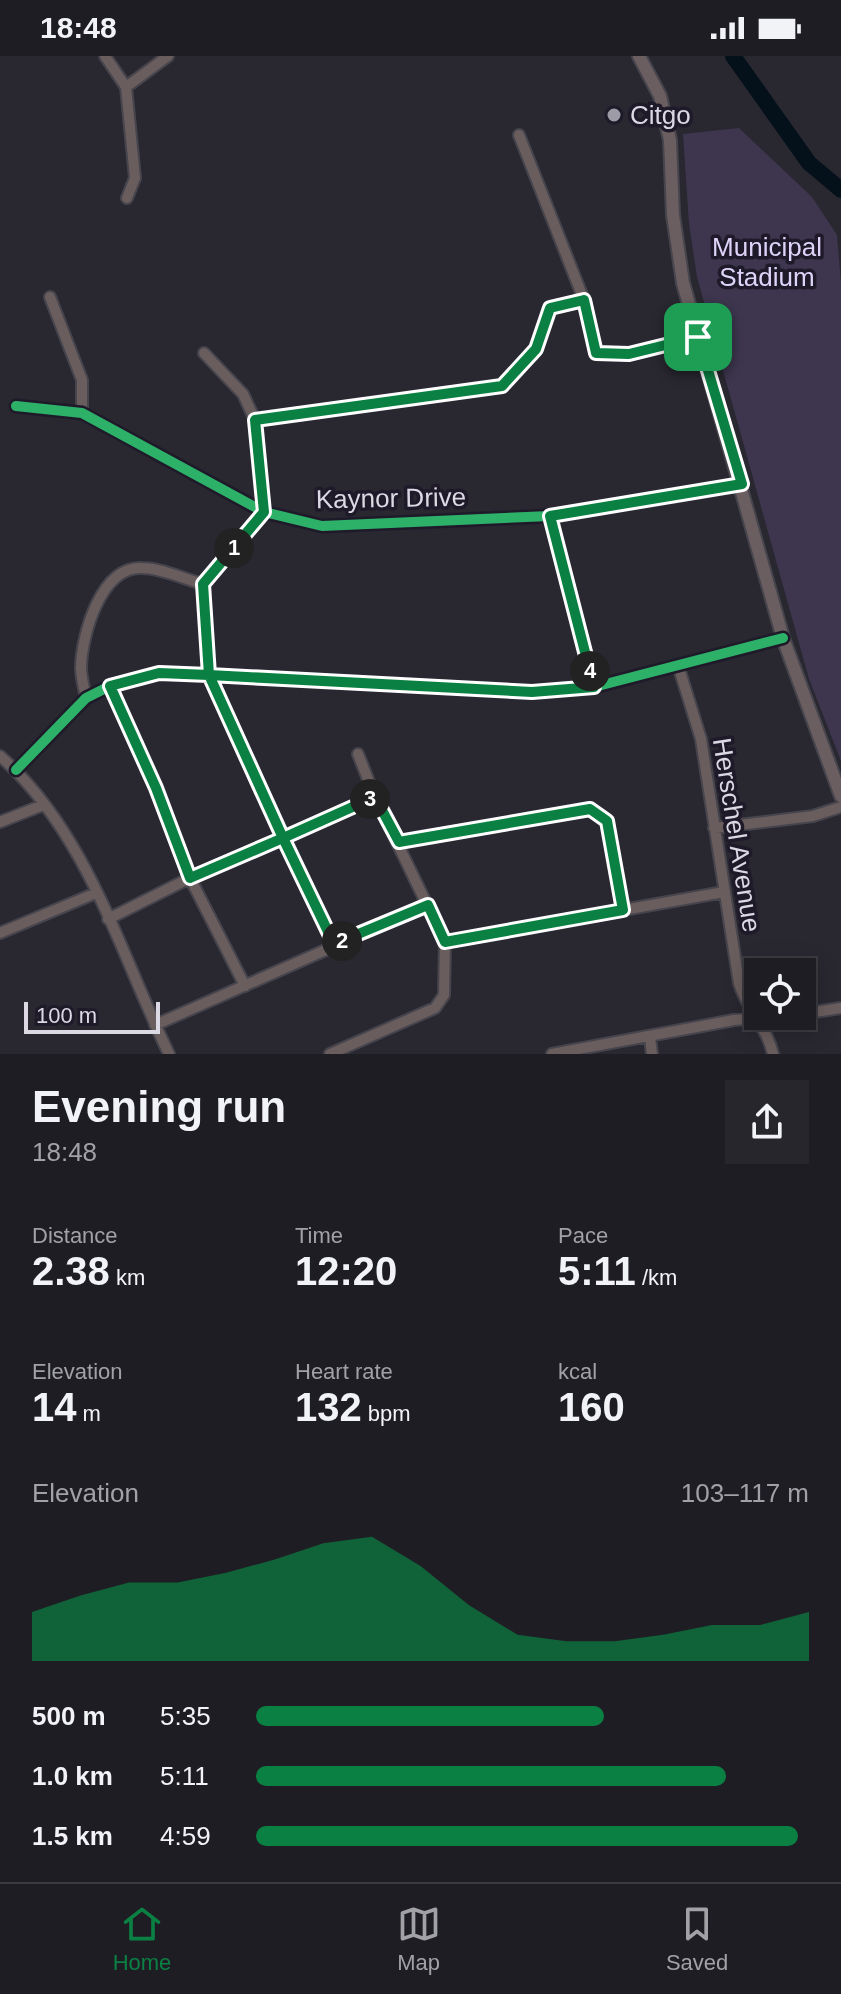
<!DOCTYPE html>
<meta charset="utf-8">
<style>
:root{--surface:#1f1d24;--page:#27262c;--text:#f1f3f6;--muted:#a1a2a6;--line:#3c3b41;--accent:#0b8043}
body{margin:0;font-family:Helvetica,sans-serif;background:var(--page);color:var(--text);height:100vh;display:flex;flex-direction:column;font-size:30px;white-space:nowrap}
*{box-sizing:border-box;margin:0}
p{font-size:26px;color:var(--muted)}
.icon{flex:none;width:44px;height:44px;fill:none;stroke:currentColor;stroke-width:2;stroke-linecap:round;stroke-linejoin:round}
.map{position:relative;height:998px;overflow:hidden}
.panel{display:flex;flex-direction:column;background:var(--surface);flex:1}
.panel>*{flex:none}
.controls{position:absolute;left:744px;top:902px;display:grid;gap:16px}
.controls a{display:grid;place-items:center;width:72px;height:72px;border-radius:0px;background:var(--surface);box-shadow:0 4px 20px #0003,0 0 0 2px var(--line);font-size:40px}
.scale{position:absolute;left:24px;bottom:20px;width:136px;box-sizing:border-box;padding-left:8px;border:4px solid #dcd9e4;border-top:0;font-size:22px;line-height:28px;white-space:nowrap;color:#dcd9e4;-webkit-text-stroke:6px #1e1a2a;paint-order:stroke}
.pin{position:absolute;display:grid;place-items:center;width:68px;height:68px;color:#fff;margin:-34px;border-radius:16px;box-shadow:0 4px 12px #0006}
.km{position:absolute;width:40px;height:40px;margin:-20px;border-radius:50%;background:#222;color:#fff;font-size:22px;line-height:40px;text-align:center}
.round{display:grid;place-items:center;flex:none;width:84px;height:84px;border-radius:0px;background:var(--page)}
.head{display:flex;align-items:center;justify-content:space-between;height:136px;padding:0 32px}
h1{font-size:44px;font-weight:800;line-height:60px}
.stats{display:grid;grid-template-columns:repeat(3,1fr);gap:12px;height:136px;padding:8px 32px}
.stats div{display:grid;align-content:center}
.stats b{font-size:40px;font-weight:800}
.stats small{font-size:22px;font-weight:400}
.stats p{font-size:22px}
.chart{height:224px;padding:16px 32px}
.chart p{display:flex;justify-content:space-between}
.chart svg{width:100%;height:144px;margin-top:8px;fill:var(--accent);opacity:.7}
ul{padding:0 32px;list-style:none;font-size:26px}
li{display:grid;grid-template-columns:128px 96px 1fr;align-items:center;height:60px}
li i{height:20px;border-radius:10px;background:var(--accent)}
.status{display:flex;justify-content:space-between;align-items:center;height:56px;padding:0 40px;background:var(--surface);direction:ltr}
.status svg{height:22px;fill:currentColor}
.tabs{display:flex;justify-content:space-around;align-items:center;height:112px;border-top:2px solid var(--line);background:var(--surface);font-size:22px;color:var(--muted)}
.tabs a{display:grid;justify-items:center;gap:4px}
.tabs .current{color:var(--accent)}
.map>svg:first-child{display:block}
.green{fill:#3d364e}
.lines{fill:none;stroke-linecap:round;stroke-linejoin:round}
.river{stroke:#04111b;stroke-width:16}
.minor-casing{stroke:#46444c;stroke-width:14}
.major-casing{stroke:#46444c;stroke-width:16}
.minor{stroke:#6a5d5e;stroke-width:10}
.major{stroke:#6a5e60;stroke-width:12}
.cycleway-casing{stroke:#1e1a2a;stroke-width:15}
.cycleway{stroke:#2db169;stroke-width:10}
.route-casing{stroke:#fff;stroke-width:16}
.route{stroke:#0b8043;stroke-width:10}
.poi-dot{fill:#9d9ba5;stroke:#1e1a2a;stroke-width:3}
.labels{text-anchor:middle;dominant-baseline:central;stroke-width:7;stroke-linejoin:round;paint-order:stroke}
.poi-label{font-size:26px;fill:#dcd9e4;stroke:#1e1a2a;text-anchor:start}
.park-label{font-size:26px;fill:#ded4f9;stroke:#1e1a2a}
.street-label{font-size:26px;fill:#dcd9e4;stroke:#1e1a2a}
</style>
<div class="status"><b>18:48</b><svg viewBox="0 0 49 12"><path d="M0 12V9h3v3zM5 12V6h3v6zM10 12V3h3v9zM15 12V0h3v12zM26 1h20v11H26zM47 4h2v5h-2z"/></svg></div>
<div class="map">
<svg width="841" height="998" viewBox="0 0 841 998">
<rect width="100%" height="100%" fill="#292730"/>
<path class="green" d="M 739,72 L 812,141 L 837,179 L 841,227 L 841,705 L 809,623 L 697,221 L 689,168 L 683,78 Z"/>
<g class="lines">
<path class="river" d="M 733,0 L 809,107 L 841,134"/>
<g class="minor-casing">
<path id="minor" d="M 105,0 L 126,31 L 135,122 L 127,142
M 126,31 L 168,0
M 519,79 L 584,244 L 596,297 L 629,298 L 698,281
M 50,241 L 82,324 L 82,357
M 204,297 L 243,338 L 255,364 L 264,456 L 203,528 L 209,619 L 334,888
M 16,350 L 82,357 L 264,456 L 322,470 L 550,460 L 742,428
M 255,364 L 502,330 L 536,293 L 550,252 L 584,244
M 550,460 L 594,631
M 678,609 L 701,683 L 739,927 C 747,954 767,971 773,998
M 110,630 L 156,732 L 190,822 L 245,930
M 86,642 C 84,632 81,621 81,611 C 82,578 101,510 142,512 C 161,512 184,523 203,528
M 0,700 C 87,776 120,897 169,998
M 16,714 L 86,642 L 110,630 L 159,617 L 532,636 L 594,631 L 783,582
M 0,766 L 43,749
M 714,772 L 813,760 L 841,751
M 399,786 L 590,753 L 607,765 L 623,854
M 108,863 L 190,822 L 375,741
M 0,877 L 96,837
M 445,886 L 724,836
M 802,958 L 841,952
M 155,969 L 428,849
M 650,981 L 652,998
M 330,998 L 435,952 L 444,939 L 445,886 L 375,741 L 358,698
M 552,998 L 734,964 L 785,960"/>
</g>
<g class="major-casing">
<path id="major" d="M 639,0 L 660,40 L 670,84 L 673,159 L 683,227 L 783,582 L 841,740"/>
</g>
<use href="#minor" class="minor"/>
<use href="#major" class="major"/>
<g class="cycleway-casing">
<path id="cycleway" d="M 16,350 L 82,357 L 264,456 L 322,470 L 550,460 L 742,428
M 16,714 L 86,642 L 110,630 L 159,617 L 532,636 L 594,631 L 783,582"/>
</g>
<use href="#cycleway" class="cycleway"/>
</g>
<g class="lines">
<g class="route-casing">
<path id="route" d="M 698,281 L 629,298 L 596,297 L 584,244 L 550,252 L 536,293 L 502,330 L 255,364 L 264,456 L 203,528 L 209,619 L 159,617 L 110,630 L 156,732 L 190,822 L 283,782 L 334,888 L 428,849 L 445,886 L 623,854 L 607,765 L 590,753 L 399,786 L 375,741 L 283,782 L 209,619 L 532,636 L 594,631 L 550,460 L 742,428 L 698,281"/>
</g>
<use href="#route" class="route"/>
</g>
<circle class="poi-dot" cx="614" cy="59" r="8"/>
<g class="labels">
<g class="poi-label">
<text x="630" y="59">Citgo</text>
</g>
<g class="park-label">
<text x="767" y="191">Municipal<tspan x="767" dy="30">Stadium</tspan></text>
</g>
<g class="street-label">
<text transform="translate(391 442) rotate(-1)">Kaynor Drive</text>
<text transform="translate(737 779) rotate(81)">Herschel Avenue</text>
</g>
</g>
</svg>
<div class="controls">
<a><svg class="icon" aria-label="locate" viewBox="0 0 24 24"><circle cx="12" cy="12" r="6"/><path d="M12 2v4M12 18v4M2 12h4M18 12h4"/></svg></a>
</div>
<div class="scale">100 m</div>
<div class="pin" style="left:698px;top:281px;background:#1e9e55"><svg class="icon" aria-label="arrive" viewBox="0 0 24 24"><path d="M6 21V4h12l-3 4 3 4H6"/></svg></div>
<b class="km" style="left:234px;top:492px">1</b>
<b class="km" style="left:342px;top:885px">2</b>
<b class="km" style="left:370px;top:743px">3</b>
<b class="km" style="left:590px;top:615px">4</b>
</div>
<section class="panel">
<div class="head"><div><h1>Evening run</h1><p>18:48</p></div><a class="round"><svg class="icon" aria-label="share" viewBox="0 0 24 24"><path d="M12 15V3M7 8l5-5 5 5M5 13v7h14v-7"/></svg></a></div>
<div class="stats">
<div><p>Distance</p><b>2.38<small> km</small></b></div>
<div><p>Time</p><b>12:20</b></div>
<div><p>Pace</p><b>5:11<small> /km</small></b></div>
</div>
<div class="stats">
<div><p>Elevation</p><b>14<small> m</small></b></div>
<div><p>Heart rate</p><b>132<small> bpm</small></b></div>
<div><p>kcal</p><b>160</b></div>
</div>
<div class="chart"><p><span>Elevation</span>103–117 m</p>
<svg viewBox="0 0 160 44" preserveAspectRatio="none"><path d="M0 44V29L10 24L20 20L30 20L40 17L50 13L60 8L70 6L80 15L90 27L100 36L110 38L120 38L130 36L140 33L150 33L160 29V44z"/></svg>
</div>
<ul>
<li><b>500 m</b>5:35<i style="width:63%"></i></li>
<li><b>1.0 km</b>5:11<i style="width:85%"></i></li>
<li><b>1.5 km</b>4:59<i style="width:98%"></i></li>
</ul>
</section>
<nav class="tabs">
<a class="current"><svg class="icon" aria-label="home" viewBox="0 0 24 24"><path d="M3 11l9-7 9 7M6 9v11h12V9"/></svg>Home</a>
<a><svg class="icon" aria-label="map" viewBox="0 0 24 24"><path d="M3 6l6-2 6 2 6-2v14l-6 2-6-2-6 2zM9 4v14M15 6v14"/></svg>Map</a>
<a><svg class="icon" aria-label="saved" viewBox="0 0 24 24"><path d="M7 4h10v16l-5-4-5 4z"/></svg>Saved</a>
</nav>
